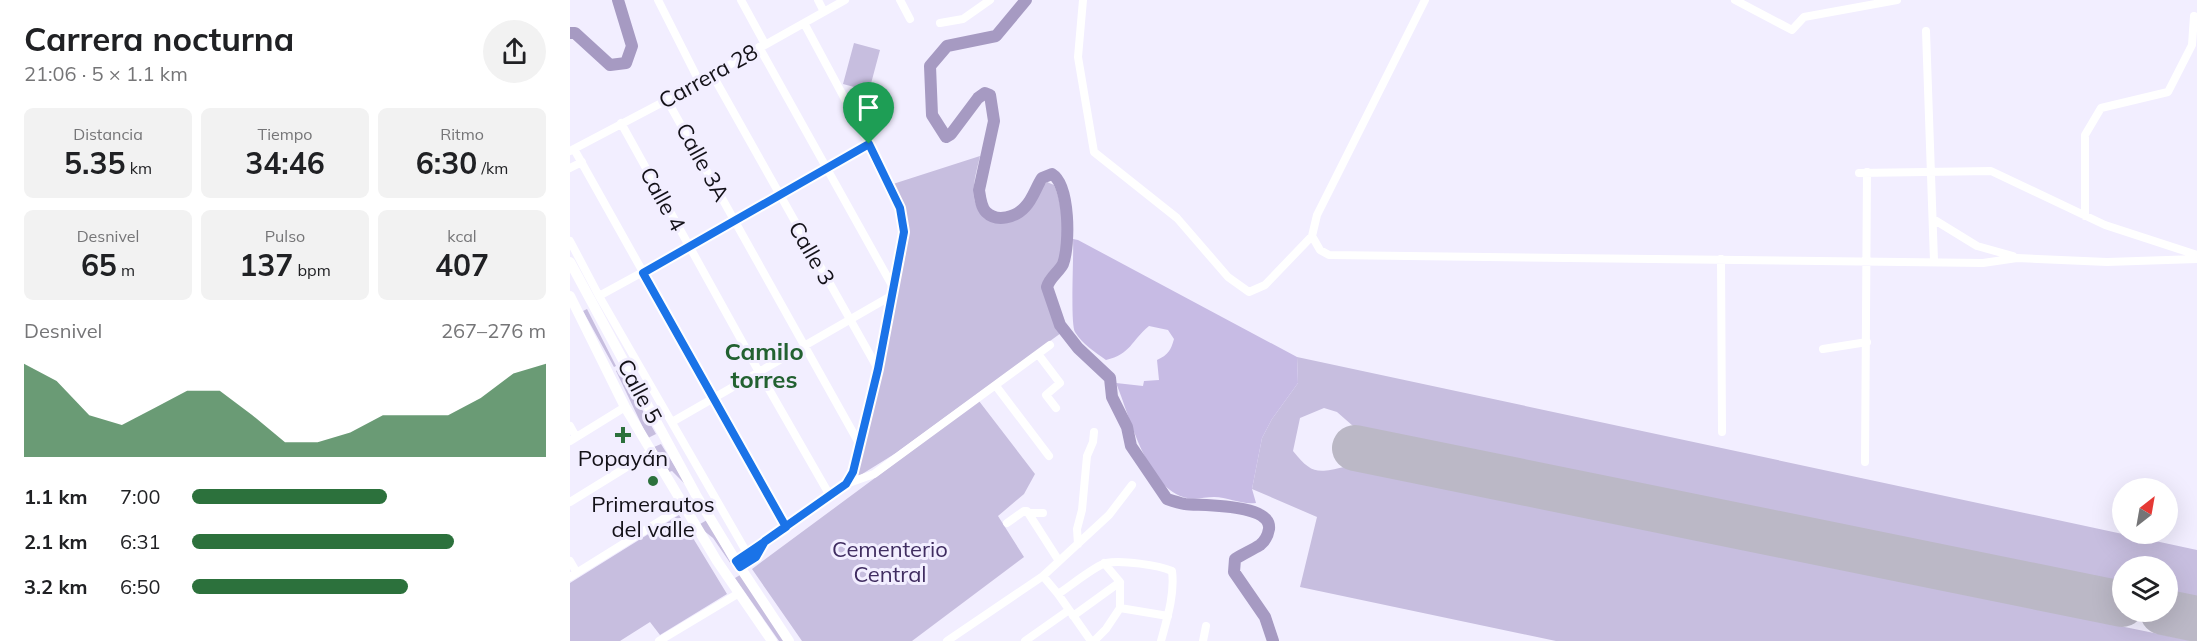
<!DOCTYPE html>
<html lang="es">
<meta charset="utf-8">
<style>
:root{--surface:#fff;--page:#f2f2f2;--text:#202124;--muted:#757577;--accent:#2c713c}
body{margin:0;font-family:Mulish,sans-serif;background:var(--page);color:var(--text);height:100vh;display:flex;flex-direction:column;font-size:22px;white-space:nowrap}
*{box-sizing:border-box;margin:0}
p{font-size:20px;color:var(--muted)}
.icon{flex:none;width:33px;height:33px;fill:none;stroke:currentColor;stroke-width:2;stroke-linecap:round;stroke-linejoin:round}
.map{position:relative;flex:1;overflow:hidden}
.drawer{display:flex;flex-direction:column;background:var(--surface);width:570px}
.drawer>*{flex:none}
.needle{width:39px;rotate:31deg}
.fabs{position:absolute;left:1542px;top:478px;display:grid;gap:12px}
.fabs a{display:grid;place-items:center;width:66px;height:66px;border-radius:50%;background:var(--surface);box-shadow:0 6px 24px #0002;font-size:30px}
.pin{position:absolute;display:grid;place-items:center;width:51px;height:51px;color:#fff;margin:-62px -26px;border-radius:50% 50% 50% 0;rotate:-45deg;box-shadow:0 0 6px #0007}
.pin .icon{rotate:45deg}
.round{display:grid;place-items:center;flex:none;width:63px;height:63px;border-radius:32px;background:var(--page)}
.summary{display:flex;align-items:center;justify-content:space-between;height:102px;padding:0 24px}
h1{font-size:33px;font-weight:700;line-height:45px}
.stats{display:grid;grid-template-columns:repeat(3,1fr);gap:9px;height:102px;padding:6px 24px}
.stats div{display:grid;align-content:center;border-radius:9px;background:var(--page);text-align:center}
.stats b{font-size:30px;font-weight:700}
.stats small{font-size:16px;font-weight:400}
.stats p{font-size:16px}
.chart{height:168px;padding:12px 24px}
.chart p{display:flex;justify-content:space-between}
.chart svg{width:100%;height:108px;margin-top:6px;fill:var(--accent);opacity:.7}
ul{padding:0 24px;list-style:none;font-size:20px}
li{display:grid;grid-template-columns:96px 72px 1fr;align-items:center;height:45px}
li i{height:15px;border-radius:8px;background:var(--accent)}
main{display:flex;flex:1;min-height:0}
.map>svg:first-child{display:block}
.green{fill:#c7bedf}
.forest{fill:#c7bbe4}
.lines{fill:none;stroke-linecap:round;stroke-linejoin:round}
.river{stroke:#a69ac2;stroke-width:12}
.runway{stroke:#bbb8c6;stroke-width:46}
.minor{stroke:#fff;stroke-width:8}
.major{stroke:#fff;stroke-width:10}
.route-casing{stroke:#fff;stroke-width:12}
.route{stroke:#1a73e8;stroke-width:8}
.poi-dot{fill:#2c713c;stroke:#f2eeff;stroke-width:2}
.labels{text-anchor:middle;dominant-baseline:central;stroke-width:6;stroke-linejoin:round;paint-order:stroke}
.street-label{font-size:22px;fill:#131118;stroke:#f2eeff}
.poi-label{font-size:22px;fill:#131118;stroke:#f2eeff}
.park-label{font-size:22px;fill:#402d61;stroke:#f2eeff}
.neighbourhood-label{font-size:24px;font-weight:bold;fill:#226131;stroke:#f2eeff}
</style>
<main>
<section class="drawer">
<div class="summary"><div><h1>Carrera nocturna</h1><p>21:06 · 5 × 1.1 km</p></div><a class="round"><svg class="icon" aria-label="share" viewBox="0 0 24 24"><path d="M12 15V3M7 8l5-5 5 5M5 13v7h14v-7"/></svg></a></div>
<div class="stats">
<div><p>Distancia</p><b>5.35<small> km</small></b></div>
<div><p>Tiempo</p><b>34:46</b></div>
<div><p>Ritmo</p><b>6:30<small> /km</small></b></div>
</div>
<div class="stats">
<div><p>Desnivel</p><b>65<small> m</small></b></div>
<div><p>Pulso</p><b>137<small> bpm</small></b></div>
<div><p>kcal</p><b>407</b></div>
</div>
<div class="chart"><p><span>Desnivel</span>267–276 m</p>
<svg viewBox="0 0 160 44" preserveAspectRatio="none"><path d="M0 44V6L10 13L20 27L30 31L40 24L50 17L60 17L70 27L80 38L90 38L100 34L110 27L120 27L130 27L140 20L150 10L160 6V44z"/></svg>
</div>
<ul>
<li><b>1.1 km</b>7:00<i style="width:55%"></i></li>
<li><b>2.1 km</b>6:31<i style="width:74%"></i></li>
<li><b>3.2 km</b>6:50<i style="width:61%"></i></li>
</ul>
</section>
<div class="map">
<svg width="1627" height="641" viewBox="0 0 1627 641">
<rect width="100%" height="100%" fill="#f2eeff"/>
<path class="green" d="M 284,43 L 310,50 L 299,91 L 273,84 Z
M 410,156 C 405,179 394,208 422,220 C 431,224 442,223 449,218 C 464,210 465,192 477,182 L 484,185 C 493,206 497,238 489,260 C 486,269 479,276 474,284 L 484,320 L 491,333 L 326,453 L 289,476 L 288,474 L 309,382 L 337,241 C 338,220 331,203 323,184 Z
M 17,309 L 46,366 L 44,367 L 13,311 Z
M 727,357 L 1627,550 L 1627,601 L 1598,595 L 1598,567 L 1552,567 L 1552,585 L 783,426 L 767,412 L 754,408 L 730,418 L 723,451 C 741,473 746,474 774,467 L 1623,641 L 986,641 L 730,587 L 747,517 L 682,489 L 692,438 L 702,419 L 728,383 Z
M 49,369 L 86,434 L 78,438 L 46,371 Z
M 409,401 L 465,474 L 454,494 L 428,516 L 454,557 L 342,641 L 232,641 L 182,569 Z
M 91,444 L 117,486 L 102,471 L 99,472 L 84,447 Z
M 109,515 L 157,594 L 90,635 L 80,622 L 50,641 L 0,641 L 0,583 Z
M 137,520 L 163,567 L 143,538 L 133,530 L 130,524 Z
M 170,575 L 214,641 L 209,641 L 165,578 Z"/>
<path class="forest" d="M 503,239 L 508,240 L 727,357 L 728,383 L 702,419 L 692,438 L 682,489 L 686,503 C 672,505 658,497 644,497 C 635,497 626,500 617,498 C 577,490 560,416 546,383 L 573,386 L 574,381 L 589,380 L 587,360 C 598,355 601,350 604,339 L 598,330 L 579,326 C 561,341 561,354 536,360 C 525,352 512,344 505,332 C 500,322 504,256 503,239 Z"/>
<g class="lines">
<path class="river" d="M 456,0 L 426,36 L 377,46 L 360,66 L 362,115 L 376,137 L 381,134 L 408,98 L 415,93 L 420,95 L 424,121 L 409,190 C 410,197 411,207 416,212 C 427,223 446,217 455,207 C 463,199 466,187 472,178 L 482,174 C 500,185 500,245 493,264 C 489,272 480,277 477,287 L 490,325 L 508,348 L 540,378 L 542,397 L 557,427 L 561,446 L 597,499 C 603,501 609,503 615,504 C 631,506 702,503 699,529 C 698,535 695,541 690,545 C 682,550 673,554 665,559 L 664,572 L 695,617 L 703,641
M 0,33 L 5,33 L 40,65 L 56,63 L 62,46 L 48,0"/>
<path class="runway" d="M 785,448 L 1552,604
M 1593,612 L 1627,619"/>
<path class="minor" d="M 88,0 L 129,81
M 171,0 L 195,44
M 248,0 L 254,12
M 330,0 L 340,19
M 513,0 L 508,57 L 524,152 L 607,218 L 658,277 L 679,292 L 695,285 L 742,236 L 747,215 L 855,0
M 1165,0 L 1222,30 L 1234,17 L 1327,0
M 370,23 L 393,19 L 420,0
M 1356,31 L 1364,261
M 189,47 L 323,287
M 142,74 L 308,369
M 97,100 L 290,445
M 51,123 L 189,372 L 259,494
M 4,149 L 216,527
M 0,151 L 97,100 L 275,0
M 0,168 L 12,162
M 1289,173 L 1421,171 L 1535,225 L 1627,255
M 1515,216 L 1515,135 L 1531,108 L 1598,92 L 1622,45 L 1624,16
M 1363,219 L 1407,246 L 1443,256
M 742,236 L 750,250 L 759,255 L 1413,263 L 1447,258 L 1537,262 L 1627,259
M 0,241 L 29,296 L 177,553
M 1151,259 L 1152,432
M 29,296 L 166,221 L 299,144
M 1253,349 L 1297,342
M 468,354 L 490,383 L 476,395 L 486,408
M 426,386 L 479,456
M 102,422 L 321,296
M 0,426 L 6,437
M 0,441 L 55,407
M 1295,462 L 1297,172
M 276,484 L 304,474 L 480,345
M 0,502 L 81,452
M 459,513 L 473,513
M 437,523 L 454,511 L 457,511 L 489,561
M 508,544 L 507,529 L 512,510 L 517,456 L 523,442 L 524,432
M 0,561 L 7,573
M 166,561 L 276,484 L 283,473 L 308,369 L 332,251 L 334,232 L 330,208 L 299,144 L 234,23
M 170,567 L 186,557 L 194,542
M 473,576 L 488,594 L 521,641
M 0,577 L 114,506
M 488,594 C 499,587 526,565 536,563 C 552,560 588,565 602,571 C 605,594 597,619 591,641
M 550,608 L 598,616
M 503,616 L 550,582
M 89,641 L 169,593
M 377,641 L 473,576 L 539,515 L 562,485
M 455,641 L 499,610
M 524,641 L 536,629 L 550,608 L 550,582 L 534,563
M 633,641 L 636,626"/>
<path class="major" d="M 0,262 L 126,495 L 166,561 L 219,641
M 0,296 L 55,407 L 147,561 L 202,641"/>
</g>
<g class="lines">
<g class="route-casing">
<path id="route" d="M 299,144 L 73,273 L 216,527 C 200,538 183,550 166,561 L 170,567 L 186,557 L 195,541 L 276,484 L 283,472 L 308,369 L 334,232 L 330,208 L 299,144"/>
</g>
<use href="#route" class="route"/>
</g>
<g class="poi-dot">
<path d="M50 426h6v6h6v6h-6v6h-6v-6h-6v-6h6z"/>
<circle cx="83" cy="481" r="6"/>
</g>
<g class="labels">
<g class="street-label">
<text transform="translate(138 76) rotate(-29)">Carrera 28</text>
<text transform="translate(133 162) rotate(61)">Calle 3A</text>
<text transform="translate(93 199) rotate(61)">Calle 4</text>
<text transform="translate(242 253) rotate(60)">Calle 3</text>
<text transform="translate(70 391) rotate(62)">Calle 5</text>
</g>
<g class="poi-label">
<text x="53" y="458">Popayán</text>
<text x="83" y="504">Primerautos<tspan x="83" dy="25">del valle</tspan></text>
</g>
<g class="park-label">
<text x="320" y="549">Cementerio<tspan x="320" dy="25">Central</tspan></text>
</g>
<g class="neighbourhood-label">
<text x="194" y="351">Camilo<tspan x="194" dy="28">torres</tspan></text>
</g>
</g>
</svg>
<div class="fabs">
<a><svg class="needle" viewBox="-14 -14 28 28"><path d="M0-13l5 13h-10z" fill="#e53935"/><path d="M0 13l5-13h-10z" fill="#757577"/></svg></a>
<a><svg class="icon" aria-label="layers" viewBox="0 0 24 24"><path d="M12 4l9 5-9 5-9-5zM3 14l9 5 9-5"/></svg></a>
</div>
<div class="pin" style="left:299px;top:144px;background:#1e9e55"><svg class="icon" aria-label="arrive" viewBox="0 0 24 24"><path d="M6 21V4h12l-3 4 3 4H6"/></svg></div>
</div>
</main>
